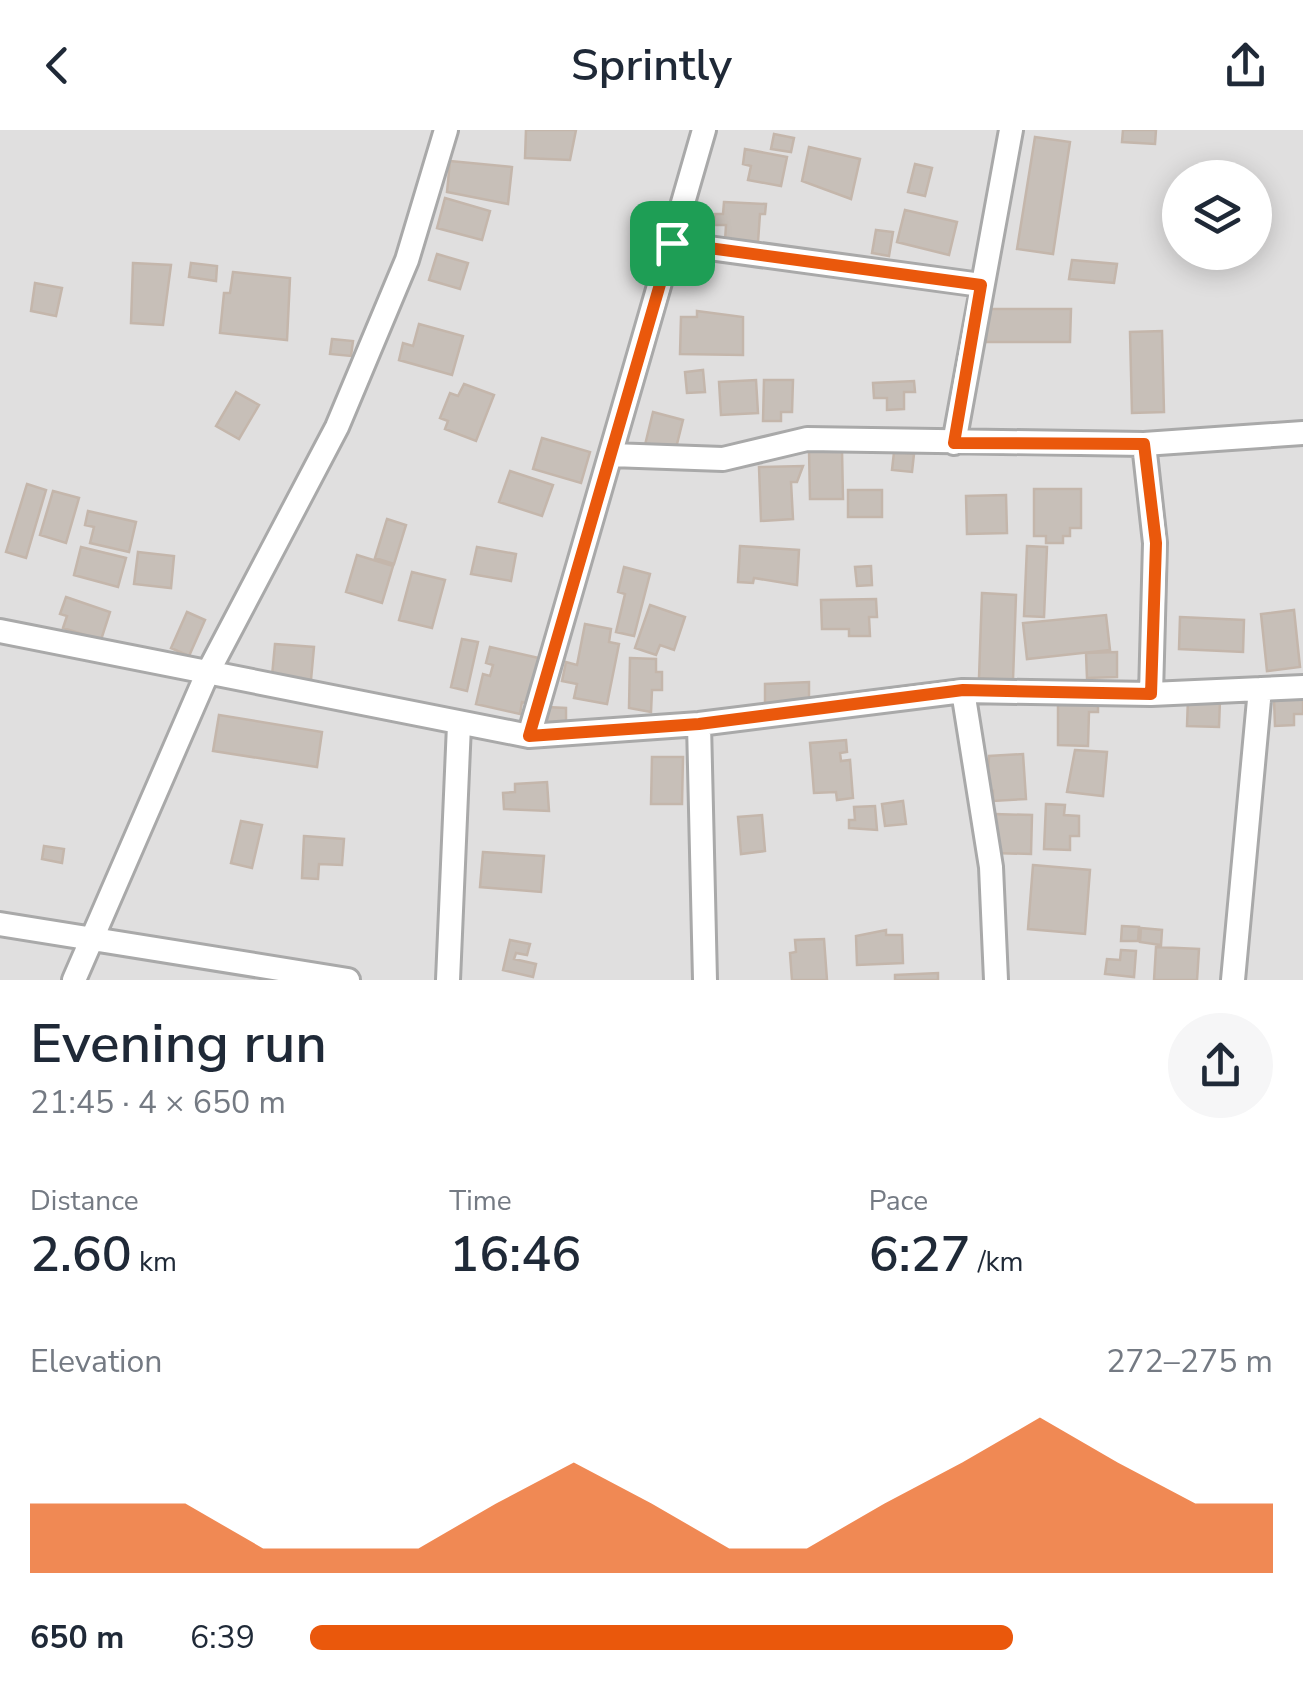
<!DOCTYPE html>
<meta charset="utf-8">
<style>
:root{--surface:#fff;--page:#f6f6f7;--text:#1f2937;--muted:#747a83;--accent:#ea580c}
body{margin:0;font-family:"Nunito Sans",sans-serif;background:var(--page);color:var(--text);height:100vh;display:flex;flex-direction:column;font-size:38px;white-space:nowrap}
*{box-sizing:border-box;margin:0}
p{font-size:32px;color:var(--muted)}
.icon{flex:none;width:55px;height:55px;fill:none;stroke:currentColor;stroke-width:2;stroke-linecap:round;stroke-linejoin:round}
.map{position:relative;height:850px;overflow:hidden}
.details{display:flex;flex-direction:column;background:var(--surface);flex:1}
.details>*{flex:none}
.fabs{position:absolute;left:1162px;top:30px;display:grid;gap:20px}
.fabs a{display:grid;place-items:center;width:110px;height:110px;border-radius:50%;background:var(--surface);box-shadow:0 5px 25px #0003;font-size:50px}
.pin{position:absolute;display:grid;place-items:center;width:85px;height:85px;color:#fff;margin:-42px;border-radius:20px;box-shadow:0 5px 15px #0006}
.round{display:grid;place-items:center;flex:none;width:105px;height:105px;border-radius:52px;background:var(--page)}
.headline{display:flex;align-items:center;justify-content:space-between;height:170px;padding:0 30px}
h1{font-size:55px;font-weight:600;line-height:75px}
.figures{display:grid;grid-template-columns:repeat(3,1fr);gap:15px;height:170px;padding:10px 30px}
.figures div{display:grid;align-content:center}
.figures b{font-size:50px;font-weight:600}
.figures small{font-size:28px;font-weight:400}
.figures p{font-size:28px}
.chart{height:280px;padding:20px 30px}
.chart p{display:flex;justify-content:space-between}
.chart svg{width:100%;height:180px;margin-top:10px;fill:var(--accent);opacity:.7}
ul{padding:0 30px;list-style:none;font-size:32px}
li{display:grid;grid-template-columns:160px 120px 1fr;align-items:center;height:75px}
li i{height:25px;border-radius:12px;background:var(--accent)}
header{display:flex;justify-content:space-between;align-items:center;height:130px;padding:0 30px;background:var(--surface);font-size:45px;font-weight:600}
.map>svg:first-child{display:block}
.residential{fill:#e0dfdf;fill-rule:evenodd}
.building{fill:#c7bfb8;stroke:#c4b6ab;stroke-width:2.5}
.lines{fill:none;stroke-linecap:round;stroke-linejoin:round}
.minor-casing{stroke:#a9a9a9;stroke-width:28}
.minor{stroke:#fff;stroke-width:22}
.route-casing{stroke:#fff;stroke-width:20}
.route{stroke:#ea580c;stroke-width:12}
</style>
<header><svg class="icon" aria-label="back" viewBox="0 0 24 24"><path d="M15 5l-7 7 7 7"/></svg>Sprintly<svg class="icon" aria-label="share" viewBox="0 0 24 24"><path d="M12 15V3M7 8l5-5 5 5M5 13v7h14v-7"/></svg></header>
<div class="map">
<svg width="1303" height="850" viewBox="0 0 1303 850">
<rect width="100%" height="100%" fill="#f2efe9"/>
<path class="residential" d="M 0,0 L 1303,0 L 1303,850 L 0,850 ZM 1180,48 L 1255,48 L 1255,122 L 1180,122 Z"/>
<path class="building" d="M 526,0 L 576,0 L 570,30 L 525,28 Z
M 1123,0 L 1156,0 L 1155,14 L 1122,12 Z
M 774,4 L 794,8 L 791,22 L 771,19 Z
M 1035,7 L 1070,12 L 1053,124 L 1017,119 Z
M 809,17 L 860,29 L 851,69 L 802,51 Z
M 745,19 L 787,27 L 781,56 L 748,50 L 751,36 L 743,34 Z
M 450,31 L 512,37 L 508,74 L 447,62 Z
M 915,34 L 932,38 L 925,66 L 908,62 Z
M 445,68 L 490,81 L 482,110 L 437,98 Z
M 724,72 L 766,74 L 765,84 L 760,84 L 758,112 L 725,111 L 726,95 L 714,95 L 715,84 L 723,84 Z
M 905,80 L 957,92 L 949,125 L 897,112 Z
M 876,100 L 893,102 L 889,126 L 872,123 Z
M 437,124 L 468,133 L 460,159 L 429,150 Z
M 1072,130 L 1117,134 L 1114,153 L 1069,149 Z
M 133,133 L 171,135 L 163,195 L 131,193 Z
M 191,133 L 217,136 L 216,151 L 189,147 Z
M 233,142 L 290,148 L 287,210 L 220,203 L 224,163 L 230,163 Z
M 35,153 L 62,158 L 56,186 L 31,181 Z
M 986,179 L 1071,179 L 1070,212 L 986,212 Z
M 697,181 L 743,187 L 743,225 L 680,224 L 681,187 L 697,187 Z
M 419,194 L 463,206 L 452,245 L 399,230 L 403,213 L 413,216 Z
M 1162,201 L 1164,282 L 1132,283 L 1130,202 Z
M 332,209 L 353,211 L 351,226 L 330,224 Z
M 703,240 L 705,262 L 687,263 L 685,242 Z
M 756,250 L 758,283 L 721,285 L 719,252 Z
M 764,250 L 793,250 L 792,282 L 781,282 L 781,291 L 763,291 Z
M 914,251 L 915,262 L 904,262 L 904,279 L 887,280 L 887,268 L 874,268 L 873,253 Z
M 464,254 L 494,265 L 476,311 L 445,299 L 448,291 L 440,288 L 450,263 L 458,266 Z
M 236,262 L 259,275 L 239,309 L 216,296 Z
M 653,282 L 683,290 L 675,322 L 645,315 Z
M 542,308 L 590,322 L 581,353 L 533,339 Z
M 809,320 L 842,320 L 843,369 L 810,369 Z
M 894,322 L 914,324 L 912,342 L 892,340 Z
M 803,336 L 797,352 L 791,352 L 793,389 L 761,391 L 759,337 Z
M 510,341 L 553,355 L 542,386 L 499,372 Z
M 27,354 L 46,360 L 26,428 L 6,422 Z
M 1034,359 L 1081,359 L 1081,398 L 1070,398 L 1070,406 L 1063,406 L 1063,413 L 1046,413 L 1046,406 L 1034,406 Z
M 848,360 L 882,360 L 882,387 L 848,387 Z
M 53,361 L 79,368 L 66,413 L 40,405 Z
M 1006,365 L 1007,403 L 967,404 L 966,366 Z
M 88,381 L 136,392 L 129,422 L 90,413 L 94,397 L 85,395 Z
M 387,389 L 406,395 L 394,434 L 375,428 Z
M 740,416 L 799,420 L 797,455 L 754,448 L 753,453 L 738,452 Z
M 1027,416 L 1047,417 L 1044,487 L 1024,486 Z
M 81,417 L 126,428 L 118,457 L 74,445 Z
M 477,417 L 516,424 L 511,451 L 471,444 Z
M 138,422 L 174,426 L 171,458 L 134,454 Z
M 357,425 L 393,436 L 382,473 L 346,462 Z
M 871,436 L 872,455 L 857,456 L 855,437 Z
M 624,437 L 650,444 L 634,506 L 616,502 L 625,464 L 618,462 Z
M 412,442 L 445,450 L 432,498 L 399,490 Z
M 982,463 L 1016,465 L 1013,550 L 979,548 Z
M 66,467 L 110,482 L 101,510 L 63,498 L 67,486 L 60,484 Z
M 876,469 L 877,487 L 869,487 L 870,506 L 849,506 L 849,499 L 822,499 L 821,470 Z
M 650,475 L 685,487 L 674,520 L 660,515 L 656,525 L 635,518 Z
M 1294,480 L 1300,537 L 1267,541 L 1261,484 Z
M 187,482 L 205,490 L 189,526 L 171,518 Z
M 1106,485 L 1110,520 L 1027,529 L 1023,493 Z
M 1180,487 L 1244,490 L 1243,522 L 1179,519 Z
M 585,494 L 611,499 L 609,512 L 619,514 L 607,574 L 574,568 L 577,554 L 562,551 L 566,532 L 577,535 Z
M 462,509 L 478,512 L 467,561 L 451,557 Z
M 275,514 L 314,517 L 311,550 L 272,546 Z
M 490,517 L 543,529 L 532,575 L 522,572 L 520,584 L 476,574 L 483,544 L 490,546 L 493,535 L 486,533 Z
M 1117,522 L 1117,547 L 1087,548 L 1086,523 Z
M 630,528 L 656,529 L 656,542 L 662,542 L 662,560 L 652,560 L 651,582 L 629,578 Z
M 809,552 L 809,578 L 765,579 L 765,554 Z
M 1188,568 L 1220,570 L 1219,597 L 1187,596 Z
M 1274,569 L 1303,569 L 1303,584 L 1294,584 L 1294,595 L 1275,596 Z
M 1058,574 L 1098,575 L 1098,582 L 1089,582 L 1088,616 L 1058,615 Z
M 547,577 L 566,578 L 566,595 L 547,595 Z
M 219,585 L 322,602 L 317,637 L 213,621 Z
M 846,610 L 847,622 L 840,623 L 841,631 L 850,630 L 853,668 L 837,670 L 836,662 L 814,663 L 810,613 Z
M 1075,620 L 1107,622 L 1103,666 L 1067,662 Z
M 1023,624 L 1026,669 L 993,671 L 993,661 L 987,662 L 989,626 Z
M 652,627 L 683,627 L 682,674 L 651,674 Z
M 547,652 L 549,681 L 504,679 L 503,663 L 515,662 L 515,654 Z
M 903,671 L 906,694 L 885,696 L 882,674 Z
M 1046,674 L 1065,675 L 1064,685 L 1079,686 L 1079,706 L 1070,706 L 1070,720 L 1044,719 Z
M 875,676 L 877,700 L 849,698 L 849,690 L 855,690 L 854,677 Z
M 994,684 L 1032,685 L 1031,724 L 993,723 Z
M 762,685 L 765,721 L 741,724 L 738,687 Z
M 241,691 L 262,695 L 252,738 L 231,733 Z
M 304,706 L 344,709 L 342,735 L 319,734 L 318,749 L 302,748 Z
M 44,716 L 64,719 L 62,733 L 42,729 Z
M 483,722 L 544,726 L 541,762 L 480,757 Z
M 1033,735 L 1090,740 L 1085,804 L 1028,799 Z
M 1122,796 L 1139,797 L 1138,811 L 1121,811 Z
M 1141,798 L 1162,800 L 1161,815 L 1140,812 Z
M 886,800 L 886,805 L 902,805 L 903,833 L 857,835 L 856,806 Z
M 824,809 L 827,850 L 792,850 L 790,823 L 796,822 L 795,810 Z
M 510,810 L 530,814 L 527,825 L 516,823 L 514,829 L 536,834 L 533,847 L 503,840 Z
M 1156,817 L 1199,819 L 1197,850 L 1154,850 Z
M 1121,820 L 1136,821 L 1134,847 L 1105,844 L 1107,829 L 1120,830 Z
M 938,843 L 938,850 L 895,850 L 895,845 Z"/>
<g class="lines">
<g class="minor-casing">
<path id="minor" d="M 672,113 L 981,155
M 954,313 L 1011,0
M 1144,314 L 1155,413 L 1151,564
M 611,325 L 723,329 L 807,309 L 1144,314 L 1303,303
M 0,501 L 529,606 L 699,594 L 963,561 L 1151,564 L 1303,557
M 963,561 L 991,737 L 996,850
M 699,594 L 705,850
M 529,606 L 704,0
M 0,794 L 348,850
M 74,850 L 207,544 L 337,297 L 407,130 L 446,0
M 448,850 L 459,595
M 1233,850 L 1260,559"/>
</g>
<use href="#minor" class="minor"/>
</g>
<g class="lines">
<g class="route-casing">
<path id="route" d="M 672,113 L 981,155 L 954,313 L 1144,314 L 1156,413 L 1151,564 L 963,560 L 699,594 L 529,606 Z"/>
</g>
<use href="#route" class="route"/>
</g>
</svg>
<div class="fabs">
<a><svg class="icon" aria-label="layers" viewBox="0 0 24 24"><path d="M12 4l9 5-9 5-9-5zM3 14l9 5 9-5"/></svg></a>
</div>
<div class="pin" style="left:672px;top:113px;background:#1e9e55"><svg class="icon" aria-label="arrive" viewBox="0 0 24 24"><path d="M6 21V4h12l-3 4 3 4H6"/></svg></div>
</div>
<section class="details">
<div class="headline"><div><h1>Evening run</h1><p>21:45 · 4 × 650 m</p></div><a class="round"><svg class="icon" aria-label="share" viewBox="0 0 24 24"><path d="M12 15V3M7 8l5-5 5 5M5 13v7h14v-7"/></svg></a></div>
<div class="figures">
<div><p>Distance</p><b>2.60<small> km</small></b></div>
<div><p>Time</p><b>16:46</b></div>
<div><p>Pace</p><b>6:27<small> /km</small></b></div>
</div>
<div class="chart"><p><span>Elevation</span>272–275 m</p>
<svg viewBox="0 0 160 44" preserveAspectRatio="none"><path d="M0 44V27L10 27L20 27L30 38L40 38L50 38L60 27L70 17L80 27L90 38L100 38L110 27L120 17L130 6L140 17L150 27L160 27V44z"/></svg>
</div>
<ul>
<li><b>650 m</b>6:39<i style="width:73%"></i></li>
</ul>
</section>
